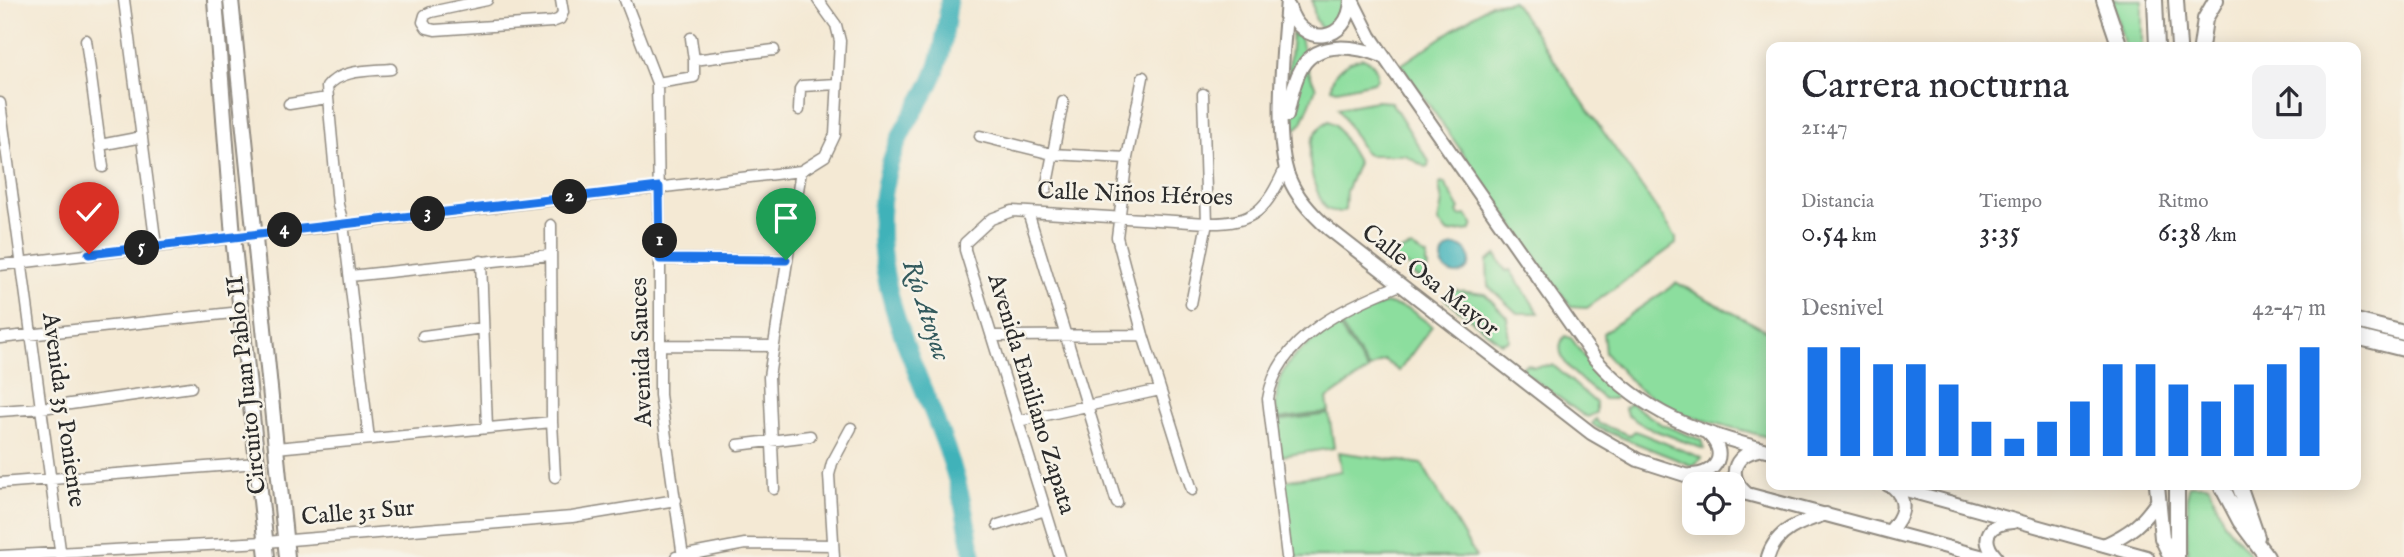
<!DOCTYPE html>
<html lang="es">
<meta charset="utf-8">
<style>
:root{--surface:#fff;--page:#f2f2f3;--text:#2b2b33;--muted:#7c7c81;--accent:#1a73e8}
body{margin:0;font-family:"IM FELL English",serif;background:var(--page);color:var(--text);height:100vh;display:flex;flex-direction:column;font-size:26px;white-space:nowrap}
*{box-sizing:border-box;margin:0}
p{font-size:23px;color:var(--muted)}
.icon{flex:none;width:38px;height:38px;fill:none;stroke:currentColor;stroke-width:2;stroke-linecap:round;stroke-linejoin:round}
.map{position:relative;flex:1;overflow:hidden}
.panel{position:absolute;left:1766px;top:42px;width:595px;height:448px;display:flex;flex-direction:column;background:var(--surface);border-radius:14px;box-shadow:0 4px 18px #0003}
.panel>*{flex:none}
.controls{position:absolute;left:1682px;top:472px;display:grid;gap:14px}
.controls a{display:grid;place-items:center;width:63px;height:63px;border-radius:14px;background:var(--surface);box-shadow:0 4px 18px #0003;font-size:35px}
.pin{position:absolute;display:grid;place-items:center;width:60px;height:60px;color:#fff;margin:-72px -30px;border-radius:50% 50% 50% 0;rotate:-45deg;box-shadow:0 0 7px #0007}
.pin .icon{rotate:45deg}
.km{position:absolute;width:35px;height:35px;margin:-18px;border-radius:50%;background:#222;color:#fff;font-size:19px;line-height:35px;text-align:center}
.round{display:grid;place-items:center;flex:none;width:74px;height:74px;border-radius:14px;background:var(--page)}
.headline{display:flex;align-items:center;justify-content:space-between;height:119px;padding:0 35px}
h1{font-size:38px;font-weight:600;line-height:52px}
.stats{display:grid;grid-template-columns:repeat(3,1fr);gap:10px;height:119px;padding:7px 35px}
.stats div{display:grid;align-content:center}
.stats b{font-size:30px;font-weight:600}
.stats small{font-size:19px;font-weight:400}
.stats p{font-size:19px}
.chart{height:196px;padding:14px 35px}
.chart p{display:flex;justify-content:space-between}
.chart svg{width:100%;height:126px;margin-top:7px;stroke:var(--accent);stroke-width:6}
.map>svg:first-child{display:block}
.green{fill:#8cde9e;stroke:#5c8464;stroke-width:2}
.water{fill:#41b2b9;stroke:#366e72;stroke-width:2}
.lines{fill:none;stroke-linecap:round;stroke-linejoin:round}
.river{stroke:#41b2b9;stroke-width:18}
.minor-casing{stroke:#908a80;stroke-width:13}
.tertiary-casing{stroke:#908a80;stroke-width:16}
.secondary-casing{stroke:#908a80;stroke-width:18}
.minor{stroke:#fff;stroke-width:10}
.tertiary{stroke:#fff;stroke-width:12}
.secondary{stroke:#fff;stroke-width:14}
.route-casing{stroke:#fff;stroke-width:14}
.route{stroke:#1a73e8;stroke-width:9}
.labels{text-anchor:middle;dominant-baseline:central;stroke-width:5;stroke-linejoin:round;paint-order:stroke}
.street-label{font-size:24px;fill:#2b2b2b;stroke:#f7f3e8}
.water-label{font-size:26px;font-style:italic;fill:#335a5d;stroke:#f7f3e8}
</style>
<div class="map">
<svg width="2404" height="557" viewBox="0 0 2404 557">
<rect width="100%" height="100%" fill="#f7f3e8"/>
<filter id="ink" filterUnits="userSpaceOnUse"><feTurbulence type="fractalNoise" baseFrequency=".0143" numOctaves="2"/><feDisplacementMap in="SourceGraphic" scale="14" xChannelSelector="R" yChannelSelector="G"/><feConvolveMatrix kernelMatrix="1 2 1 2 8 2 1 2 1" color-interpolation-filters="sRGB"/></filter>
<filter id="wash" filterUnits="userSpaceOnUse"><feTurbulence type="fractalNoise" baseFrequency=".00686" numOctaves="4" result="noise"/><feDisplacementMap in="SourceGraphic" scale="28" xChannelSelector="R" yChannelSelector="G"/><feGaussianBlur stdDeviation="1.57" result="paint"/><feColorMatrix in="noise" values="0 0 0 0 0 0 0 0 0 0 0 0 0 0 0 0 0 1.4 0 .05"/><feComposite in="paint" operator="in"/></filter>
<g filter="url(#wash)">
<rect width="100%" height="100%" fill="#f4e9d4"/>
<path class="green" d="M 1312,0 L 1344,0 L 1347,10 C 1340,21 1334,27 1322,31 L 1315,18 Z
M 2112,0 L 2142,0 L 2142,47 L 2125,47 Z
M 1513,1 L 1676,237 L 1676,244 L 1587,308 L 1571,307 L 1401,65 L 1491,4 Z
M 1292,34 L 1300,37 L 1307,67 L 1316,88 L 1302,123 L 1286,138 L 1286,107 Z
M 1363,58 C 1372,61 1378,69 1377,79 L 1374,82 L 1337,90 L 1331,88 C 1332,70 1347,61 1363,58 Z
M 1376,101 L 1391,102 C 1405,122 1414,141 1429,161 L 1428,166 L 1425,167 L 1405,155 L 1369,155 L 1363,150 L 1338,108 Z
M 1329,121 L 1336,125 L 1358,163 L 1346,191 L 1345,210 L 1339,213 L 1326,209 C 1311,184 1297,138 1329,121 Z
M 1441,183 L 1445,184 L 1460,209 L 1457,212 L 1459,216 L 1466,215 L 1473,223 L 1471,230 L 1448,233 L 1438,222 L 1442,202 L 1439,186 Z
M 1411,247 L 1427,256 L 1426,264 L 1428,267 L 1424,281 L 1409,273 L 1410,268 L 1406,265 L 1401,267 L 1392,260 L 1398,252 Z
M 1496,255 L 1506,271 L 1510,270 L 1539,313 L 1517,313 L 1488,286 L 1487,261 Z
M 1677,283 L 1771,333 L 1771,438 L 1677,413 L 1636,387 L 1605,353 L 1603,333 Z
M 1452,290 L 1485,294 L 1507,317 L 1509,340 L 1501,343 L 1446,300 L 1444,297 Z
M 1385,303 L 1409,309 L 1432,326 L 1399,371 L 1384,360 L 1369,369 L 1339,323 Z
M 1337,324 L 1368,371 L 1327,399 L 1329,412 L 1277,419 C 1270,365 1298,352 1337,324 Z
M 1565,336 L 1571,338 L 1594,369 L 1616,393 L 1614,399 L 1604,399 C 1589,386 1546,358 1565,336 Z
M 1527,364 L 1534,367 L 1553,365 L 1596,403 L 1596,413 L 1588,417 L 1583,415 L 1524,372 L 1523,366 Z
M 1630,403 L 1661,424 L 1701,440 L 1704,449 L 1646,427 L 1627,415 L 1625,408 Z
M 1329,414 L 1334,448 L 1281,456 L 1277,421 Z
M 1596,419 L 1599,424 L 1630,435 L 1635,431 L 1702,458 L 1693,466 L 1598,428 L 1592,424 Z
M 1338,452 L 1422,464 L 1476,557 L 1294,557 L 1283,481 L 1341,471 Z
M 2188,485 L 2209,485 L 2224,523 L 2252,557 L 2187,557 Z"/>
<path class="water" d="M1442 260a14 14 0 1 1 28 0a14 14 0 1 1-28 0Z"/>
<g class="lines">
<path class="river" d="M 949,0 C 946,24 944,50 935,73 C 927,94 912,113 902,133 C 890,157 882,189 881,215 C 877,295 916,366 943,439 C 958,477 966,517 973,557"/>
</g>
</g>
<g filter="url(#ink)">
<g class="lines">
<g class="minor-casing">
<path id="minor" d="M 124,0 L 156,246
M 487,0 L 431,12 L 425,15 L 423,22 L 427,28 L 435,30 L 552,22 L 560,19 L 563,12 L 561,0
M 625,0 L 657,83 L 660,259 L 660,395 L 683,557
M 86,40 L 103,167
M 694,60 L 774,50
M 1143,77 L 1127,158 L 1117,237 L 1143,335 L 1192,490
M 657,83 L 694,77 L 694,60 L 691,38
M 0,103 L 61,557
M 289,104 L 327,98
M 799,110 L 800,89 L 802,86 L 837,84
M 980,136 L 1052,154 L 1127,158
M 100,145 L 142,137
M 1046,189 L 1063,102
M 1028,212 L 1117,503
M 551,225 L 552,422 L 555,477
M 660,259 L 786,260
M 481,261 L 487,428
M 0,265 L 801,171 L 825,156 L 835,135 L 840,41 L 836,25 L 818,0
M 350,276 L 550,255
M 1191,304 L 1207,223 L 1203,94
M 423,336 L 483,328
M 992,336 L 1143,335
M 0,338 L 241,312
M 661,345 L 773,346
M 0,411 L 42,408 L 191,387
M 1018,421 L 1160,390
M 369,439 L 343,223 L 338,205 L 327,87 C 340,69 371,71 391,69
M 738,445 L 810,436
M 276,448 L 552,422
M 0,483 L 257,463
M 774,489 L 769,377 L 801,171
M 998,525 L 1045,510
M 0,556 L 266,542 L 572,517 L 676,500
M 676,557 L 745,544 L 833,545
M 834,557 L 829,475 L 832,463 L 851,428
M 1060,557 L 965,250 L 965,243 L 991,219 L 1012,211 L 1207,223 C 1256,224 1266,209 1286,167
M 1287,557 L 1268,399 C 1277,337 1348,306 1400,285"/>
</g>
<g class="tertiary-casing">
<path id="tertiary" d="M 1287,0 C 1284,45 1273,139 1289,178 C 1297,198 1313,215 1329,229 L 1591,433 L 1638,460 L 1716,485
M 1352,0 L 1370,36 L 1391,67 L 1595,359 C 1644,414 1701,434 1771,451
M 1289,7 C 1301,49 1349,43 1351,0
M 1287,115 C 1291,99 1293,82 1302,67 C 1319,39 1358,47 1383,56
M 1690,475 C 1718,475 1729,452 1707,433
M 1888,485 L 2147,557
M 1732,490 L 1984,557
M 1747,494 C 1724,473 1736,453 1763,449
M 1890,531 C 1903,516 1909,502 1893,487
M 2104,545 C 2130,533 2142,524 2158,500
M 1768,557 C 1776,530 1801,522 1826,514
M 1996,557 C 1979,538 1989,523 2013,522"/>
</g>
<g class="secondary-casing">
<path id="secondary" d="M 215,0 L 233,237 L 267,557
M 231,0 L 287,557
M 2104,0 L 2120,47
M 2155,0 L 2157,47
M 2176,0 L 2179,47
M 2201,47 L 2205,19 L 2216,0
M 2356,321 L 2404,333
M 2356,337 L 2404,349
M 2157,485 L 2162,538 L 2171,557
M 2177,485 L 2177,557
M 2221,485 L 2240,521 L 2267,557
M 2239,485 L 2257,537"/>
</g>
<use href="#minor" class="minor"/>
<use href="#tertiary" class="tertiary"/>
<use href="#secondary" class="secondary"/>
</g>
</g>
<g class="lines" filter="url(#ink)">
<g class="route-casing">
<path id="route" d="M 89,254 L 659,187 L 660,259 L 786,260"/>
</g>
<use href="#route" class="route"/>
</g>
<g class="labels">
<g class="street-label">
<text transform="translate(1135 195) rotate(2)">Calle Niños Héroes</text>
<text transform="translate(1430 281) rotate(38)">Calle Osa Mayor</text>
<text transform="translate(642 352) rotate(-92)">Avenida Sauces</text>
<text transform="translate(247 385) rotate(-96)">Circuito Juan Pablo II</text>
<text transform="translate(1031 394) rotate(73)">Avenida Emiliano Zapata</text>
<text transform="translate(63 410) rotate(82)">Avenida 35 Poniente</text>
<text transform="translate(358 513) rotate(-5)">Calle 31 Sur</text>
</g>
<g class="water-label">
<text transform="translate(926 310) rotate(72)">Río Atoyac</text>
</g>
</g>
</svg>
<div class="controls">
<a><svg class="icon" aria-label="locate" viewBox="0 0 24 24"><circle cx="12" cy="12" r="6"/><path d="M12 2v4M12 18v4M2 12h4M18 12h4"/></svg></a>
</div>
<div class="pin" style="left:786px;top:260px;background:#1e9e55"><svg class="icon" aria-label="arrive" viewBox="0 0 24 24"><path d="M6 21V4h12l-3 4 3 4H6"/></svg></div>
<div class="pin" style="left:89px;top:254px;background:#d93025"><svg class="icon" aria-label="check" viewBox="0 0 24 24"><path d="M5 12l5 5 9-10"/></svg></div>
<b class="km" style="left:660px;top:241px">1</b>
<b class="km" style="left:570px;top:197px">2</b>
<b class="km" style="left:428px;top:214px">3</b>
<b class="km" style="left:285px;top:230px">4</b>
<b class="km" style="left:142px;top:248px">5</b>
<section class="panel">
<div class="headline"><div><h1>Carrera nocturna</h1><p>21:47</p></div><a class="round"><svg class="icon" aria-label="share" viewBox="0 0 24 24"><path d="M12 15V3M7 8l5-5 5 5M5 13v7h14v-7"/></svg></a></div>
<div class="stats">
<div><p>Distancia</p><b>0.54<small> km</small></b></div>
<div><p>Tiempo</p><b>3:35</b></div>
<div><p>Ritmo</p><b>6:38<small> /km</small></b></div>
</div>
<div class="chart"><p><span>Desnivel</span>42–47 m</p>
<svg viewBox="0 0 160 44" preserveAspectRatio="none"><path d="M5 44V6M15 44V6M25 44V12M35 44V12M45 44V19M55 44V32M65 44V38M75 44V32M85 44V25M95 44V12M105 44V12M115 44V19M125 44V25M135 44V19M145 44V12M155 44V6"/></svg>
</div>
</section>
</div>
